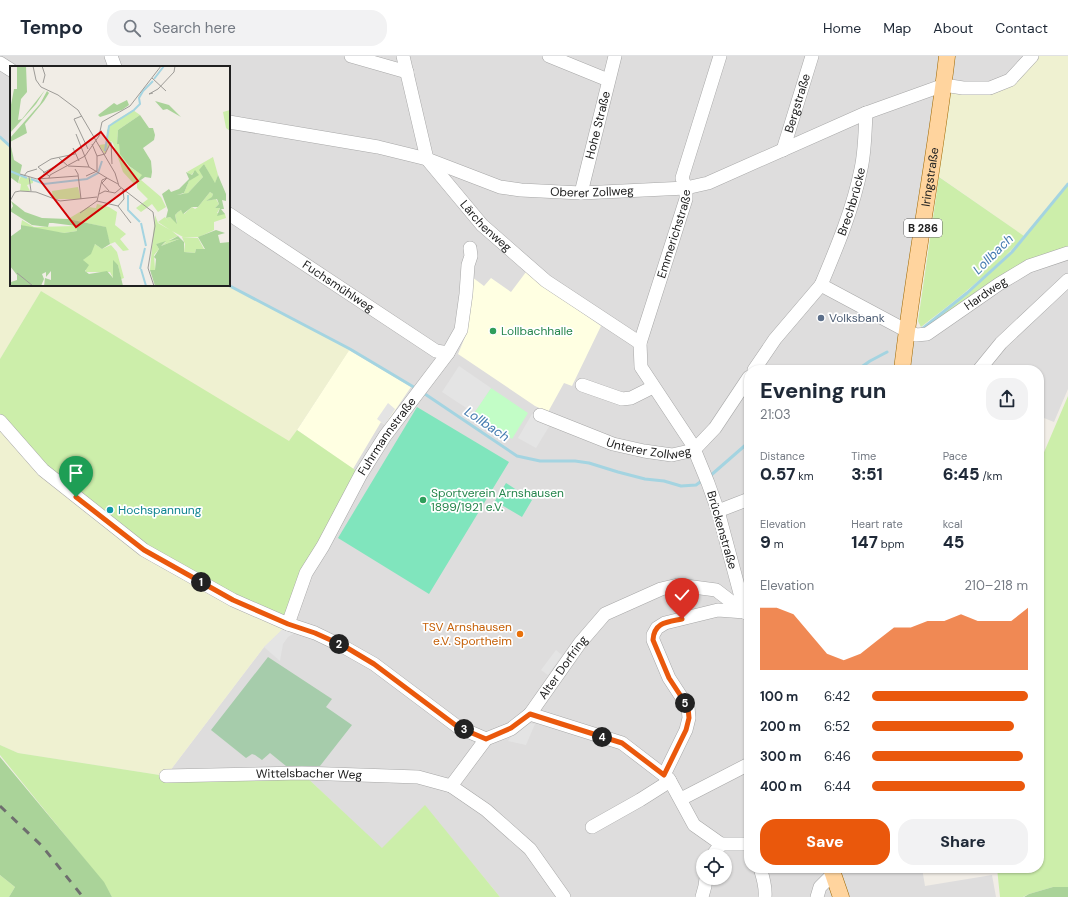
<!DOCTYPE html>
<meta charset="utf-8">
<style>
:root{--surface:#fff;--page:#f2f2f3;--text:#1f2937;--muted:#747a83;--line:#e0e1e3;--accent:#ea580c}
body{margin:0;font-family:"DM Sans",sans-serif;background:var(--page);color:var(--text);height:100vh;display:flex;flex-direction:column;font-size:15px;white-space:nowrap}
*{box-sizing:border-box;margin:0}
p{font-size:13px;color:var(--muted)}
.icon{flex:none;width:22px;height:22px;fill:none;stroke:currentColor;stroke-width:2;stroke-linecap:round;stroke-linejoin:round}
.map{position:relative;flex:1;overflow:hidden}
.drawer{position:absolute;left:744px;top:309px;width:300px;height:508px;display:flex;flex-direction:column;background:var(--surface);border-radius:16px;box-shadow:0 1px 3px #0004}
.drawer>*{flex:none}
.controls{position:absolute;left:696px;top:793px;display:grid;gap:8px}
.controls a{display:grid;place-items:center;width:36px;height:36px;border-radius:50%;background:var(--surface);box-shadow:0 1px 3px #0004;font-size:20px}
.pin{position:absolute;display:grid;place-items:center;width:34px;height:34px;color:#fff;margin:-41px -17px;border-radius:50% 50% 50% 0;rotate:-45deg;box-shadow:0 0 4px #0007}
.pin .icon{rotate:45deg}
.km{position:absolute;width:20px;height:20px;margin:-10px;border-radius:50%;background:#222;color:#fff;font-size:11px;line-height:20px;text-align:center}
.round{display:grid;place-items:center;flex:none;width:42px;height:42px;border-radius:16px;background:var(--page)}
.headline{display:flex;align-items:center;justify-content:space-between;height:68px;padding:0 16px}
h1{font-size:22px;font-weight:800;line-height:30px}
.stats{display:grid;grid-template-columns:repeat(3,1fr);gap:6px;height:68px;padding:4px 16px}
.stats div{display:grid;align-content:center}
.stats b{font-size:17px;font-weight:800}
.stats small{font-size:11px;font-weight:400}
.stats p{font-size:11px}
.chart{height:112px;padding:8px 16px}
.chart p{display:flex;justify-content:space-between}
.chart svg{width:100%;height:72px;margin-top:4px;fill:var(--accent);opacity:.7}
.button{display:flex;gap:8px;margin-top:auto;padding:8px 16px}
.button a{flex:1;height:46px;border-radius:16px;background:var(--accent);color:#fff;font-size:16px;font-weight:800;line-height:46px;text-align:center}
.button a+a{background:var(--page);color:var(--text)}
ul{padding:0 16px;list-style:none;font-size:13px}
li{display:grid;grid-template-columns:64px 48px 1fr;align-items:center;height:30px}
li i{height:10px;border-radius:5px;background:var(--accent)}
header{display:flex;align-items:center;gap:24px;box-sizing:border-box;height:56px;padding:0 20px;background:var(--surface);border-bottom:1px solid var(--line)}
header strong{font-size:19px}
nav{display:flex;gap:22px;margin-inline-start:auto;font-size:14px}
.search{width:280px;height:36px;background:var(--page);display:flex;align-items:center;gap:10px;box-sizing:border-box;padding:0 14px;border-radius:16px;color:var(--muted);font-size:15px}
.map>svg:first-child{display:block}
.residential{fill:#dedddd;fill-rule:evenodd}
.education{fill:#ffffe2}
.farmland{fill:#eff1d1}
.grass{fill:#cea}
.forest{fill:#aad399}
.cemetery{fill:#a6ccab}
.park{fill:#c2fdc6}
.pitch{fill:#80e5bd}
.parking{fill:#e4e4e4}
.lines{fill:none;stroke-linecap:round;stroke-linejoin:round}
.stream{stroke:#a4d4e1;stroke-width:3}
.minor-casing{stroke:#a7a7a7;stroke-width:14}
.major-casing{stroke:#9d6700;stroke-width:17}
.minor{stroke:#fff;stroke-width:13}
.major{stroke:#ffd49e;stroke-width:16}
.rail{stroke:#6e6e6e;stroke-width:3;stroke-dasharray:8 8;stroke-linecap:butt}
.route-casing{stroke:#fff;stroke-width:8}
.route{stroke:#ea580c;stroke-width:5}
.service-dot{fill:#5c6f8a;stroke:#fff;stroke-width:1.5}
.leisure-dot{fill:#2e9e5b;stroke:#fff;stroke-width:1.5}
.culture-dot{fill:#0f9aa8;stroke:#fff;stroke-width:1.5}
.food-dot{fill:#e8710a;stroke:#fff;stroke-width:1.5}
.labels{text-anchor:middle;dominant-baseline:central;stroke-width:3.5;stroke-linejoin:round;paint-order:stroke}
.shield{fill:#fff;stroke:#636363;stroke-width:1}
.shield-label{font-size:11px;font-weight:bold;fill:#202020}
.street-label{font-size:12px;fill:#202020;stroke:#fff}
.service-label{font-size:12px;fill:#4e5e75;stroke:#fff;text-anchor:start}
.leisure-label{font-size:12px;fill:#27864d;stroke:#fff;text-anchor:start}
.culture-label{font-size:12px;fill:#0d838f;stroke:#fff;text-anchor:start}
.food-label{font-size:12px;fill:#c56008;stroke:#fff;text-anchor:end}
.water-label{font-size:13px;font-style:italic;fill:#437aaf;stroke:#fff}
.inset-river{fill:none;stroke:#a4d4e1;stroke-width:2}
.inset-road{fill:none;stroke:#9d9b97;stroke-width:1}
.view{fill:#d10002;fill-opacity:0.15;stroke:#d10002;stroke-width:2}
.inset-edge{fill:none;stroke:#202020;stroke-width:2}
</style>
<header>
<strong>Tempo</strong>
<div class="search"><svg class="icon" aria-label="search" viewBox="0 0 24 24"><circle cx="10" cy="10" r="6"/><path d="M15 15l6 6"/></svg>Search here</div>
<nav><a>Home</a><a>Map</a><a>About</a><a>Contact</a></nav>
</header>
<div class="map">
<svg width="1068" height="841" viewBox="0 0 1068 841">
<rect width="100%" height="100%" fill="#f1ede6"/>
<path class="residential" d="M 0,0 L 1031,0 L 1010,24 L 944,29 L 907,275 L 916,279 L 1029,210 L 1068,197 L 1068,333 L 1054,366 L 1039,360 L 1039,314 L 749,314 L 749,812 L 922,812 L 925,830 L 992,819 L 996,841 L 500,841 L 425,750 L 382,793 L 302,717 L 166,720 L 264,591 L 288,568 L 361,418 L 297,374 L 350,293 L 228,229 L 229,11 L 11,11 L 11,91 L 0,81 ZM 703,800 L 725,800 L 725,822 L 703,822 Z"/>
<path class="education" d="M 526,216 L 555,238 L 601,270 L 572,330 L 564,327 L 548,356 L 535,350 L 458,298 L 465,281 L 472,221 L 484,230 L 491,222 L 511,236 Z
M 349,294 L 411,331 L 385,369 L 381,366 L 353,413 L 297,374 Z"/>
<path class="farmland" d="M 1032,0 L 1068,0 L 1068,128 L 1024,180 L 931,115 L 944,29 L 990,32 Z
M 0,81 L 11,91 L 11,229 L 228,229 L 350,293 L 289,386 L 41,235 L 0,303 Z
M 0,365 L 288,568 L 264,591 L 166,720 L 18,697 L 0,689 Z"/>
<path class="grass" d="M 939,121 L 1024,180 C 994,215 957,243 921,271 L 918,265 Z
M 1068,128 L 1068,193 L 925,273 L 922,273 L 967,237 L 1012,196 Z
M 41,235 L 289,385 L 297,374 L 361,418 L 288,568 L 144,494 L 43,414 L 0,365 L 0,303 Z
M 1068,340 L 1068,831 L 1053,831 L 1029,838 L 1023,841 L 1000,841 L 997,812 L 1039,812 L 1039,408 Z
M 0,689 L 18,697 L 166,720 L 302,717 L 382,792 L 425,749 L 500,841 L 112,841 L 103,826 L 0,699 Z
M 0,819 L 15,831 L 9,841 L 0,841 Z"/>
<path class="forest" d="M 0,701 L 104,826 L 112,841 L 9,841 L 15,831 L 0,819 Z
M 1053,831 L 1068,831 L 1068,841 L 1024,841 L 1029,838 Z"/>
<path class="cemetery" d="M 268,601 L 332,643 L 326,651 L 352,669 L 320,710 L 286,710 L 270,697 L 262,704 L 255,699 L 252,698 L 246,702 L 211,674 Z"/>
<path class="park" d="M 491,332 L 528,357 L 512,383 L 474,357 Z"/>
<path class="pitch" d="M 417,351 L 509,406 L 429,538 L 338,482 Z
M 506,427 L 532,444 L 522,461 L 495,445 Z"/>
<path class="parking" d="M 459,310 L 491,332 L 474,357 L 442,336 Z
M 388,347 L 395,353 L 385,369 L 377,363 Z
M 532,358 L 550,369 L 536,392 L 518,382 Z
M 288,568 L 296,576 L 288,581 L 283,588 L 280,605 L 264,591 Z
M 556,594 L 562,599 L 548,619 L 541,614 Z
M 527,667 L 535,668 L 526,689 L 508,685 L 516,674 Z"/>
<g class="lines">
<path class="stream" d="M 0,81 L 11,91
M 228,229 L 350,293 L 417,333
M 922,273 L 967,237 L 1012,196 L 1068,128
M 857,314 L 870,305 L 887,296
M 422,336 L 517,400 L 540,405 L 575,405 L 589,407 L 618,416 L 645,423 L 664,425 L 681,430 L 696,429 L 703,424
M 710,420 L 749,386"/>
<g class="minor-casing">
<g id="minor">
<path d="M 111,0 L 115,11"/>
<path d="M 351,0 L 407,16"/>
<path id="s1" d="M 403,0 L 427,103 L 482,169 L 546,225 L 640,287"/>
<path d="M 549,0 L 608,24"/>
<path d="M 0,7 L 11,14"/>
<path id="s2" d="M 229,66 L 378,91 L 427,103 L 500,131 L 521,134 L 581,137 L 686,132 L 708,127 L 866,57 L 944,29 L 963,32 L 990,32 L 1010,24 L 1032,0"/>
<path id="s3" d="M 783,94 L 812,0"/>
<path id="s4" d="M 581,137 L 615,0"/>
<path id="s5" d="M 229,158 L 436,295 L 448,297"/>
<path id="s6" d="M 821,229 C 837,191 853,153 861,113 C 865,95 865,75 866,57"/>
<path id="s7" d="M 754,314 L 775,283 L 821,229 L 907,275 L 916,279 L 927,278 L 999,228 L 1029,210 L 1068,197"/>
<path d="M 979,314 L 1001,287 L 1068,224"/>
<path d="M 582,329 L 622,343 L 631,342 L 653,331"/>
<path id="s8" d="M 540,359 L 613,388 L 644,395 L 672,399 L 694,394 L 715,372 L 749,321"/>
<path d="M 0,365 L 43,414 L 144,494 L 233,544 L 288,568 L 315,577 L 344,591 L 374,608 L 458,671 L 486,683"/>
<path d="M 718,455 L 749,443"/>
<path id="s9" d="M 288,568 L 306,517 L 323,490 L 361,418 L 385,380 L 448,297 L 461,274 L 466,238 L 468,209 L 471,200 L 470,192"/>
<path d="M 530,658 L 622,687 L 669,723 L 694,769 L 721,788 L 749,788"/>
<path id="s10" d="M 664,719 L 686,674 L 689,662 L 688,651 L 669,622 L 653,584 L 653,579 L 657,572 L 665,567 L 718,554 L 745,556 L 718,455 L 708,427 L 692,388 L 641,311 L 640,287 L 686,143 L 686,132 L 682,122 L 720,0"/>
<path id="s11" d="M 166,720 L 302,717 L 418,721 L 451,730"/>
<path d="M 681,743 L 749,708"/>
<path d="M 592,771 L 640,744 L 670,725"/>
<path d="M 712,800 L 721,788"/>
<path d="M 760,812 C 763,821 766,831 765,841"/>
<path id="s12" d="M 564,841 L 530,793 L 486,754 L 451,730 L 486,683 L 511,673 L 530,658 L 580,587 L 605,558 L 661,533 L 678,529 L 716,534 L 746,557"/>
<path d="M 702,841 L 705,830 L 706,822"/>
<path d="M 817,841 L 820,831 L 833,818"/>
</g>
</g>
<g class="major-casing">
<g id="major">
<path id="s13" d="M 902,314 C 914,209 935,105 947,0"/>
<path d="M 831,812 L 841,841"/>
</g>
</g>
<use href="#minor" class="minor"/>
<use href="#major" class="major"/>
<path class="rail" d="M 0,750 L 42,790 L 83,841"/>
</g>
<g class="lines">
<g class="route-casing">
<path id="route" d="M 76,441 L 144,494 L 233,544 L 288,568 L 315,577 L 344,590 L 374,608 L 458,671 L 486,683 L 511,672 L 530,658 L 622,687 L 664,719 L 686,674 L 689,662 L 688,651 L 669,622 L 653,584 C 654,566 668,566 682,563"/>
</g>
<use href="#route" class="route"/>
</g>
<circle class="service-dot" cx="821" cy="262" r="4"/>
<g class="leisure-dot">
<circle cx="493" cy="275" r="4"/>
<circle cx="423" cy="444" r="4"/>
</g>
<circle class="culture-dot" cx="110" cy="454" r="4"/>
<circle class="food-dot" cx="520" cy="578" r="4"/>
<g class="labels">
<rect class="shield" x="904" y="163" width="38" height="18" rx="3"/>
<g class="shield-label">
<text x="923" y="172">B 286</text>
</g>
<g class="street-label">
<text stroke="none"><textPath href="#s3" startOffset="49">Bergstraße</textPath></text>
<text stroke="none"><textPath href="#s4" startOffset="70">Hohe Straße</textPath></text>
<text stroke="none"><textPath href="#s13" startOffset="195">Iringstraße</textPath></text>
<text stroke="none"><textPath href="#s2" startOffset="372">Oberer Zollweg</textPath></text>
<text stroke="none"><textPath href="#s6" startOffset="89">Brechbrücke</textPath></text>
<text stroke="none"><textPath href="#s1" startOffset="195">Lärchenweg</textPath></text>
<text stroke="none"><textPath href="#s10" startOffset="661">Emmerichstraße</textPath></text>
<text stroke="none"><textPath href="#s5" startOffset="131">Fuchsmühlweg</textPath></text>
<text stroke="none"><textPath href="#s7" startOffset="298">Hardweg</textPath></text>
<text stroke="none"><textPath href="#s9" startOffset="213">Fuhrmannstraße</textPath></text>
<text stroke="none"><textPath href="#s8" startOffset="115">Unterer Zollweg</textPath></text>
<text transform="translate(722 474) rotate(74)">Brückenstraße</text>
<text stroke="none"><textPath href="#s12" startOffset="327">Alter Dorfring</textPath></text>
<text stroke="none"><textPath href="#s11" startOffset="143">Wittelsbacher Weg</textPath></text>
</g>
<g class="service-label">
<text x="829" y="262">Volksbank</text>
</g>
<g class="leisure-label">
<text x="501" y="275">Lollbachhalle</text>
<text x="431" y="437">Sportverein Arnshausen<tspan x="431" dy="14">1899/1921 e.V.</tspan></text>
</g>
<g class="culture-label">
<text x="118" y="454">Hochspannung</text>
</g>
<g class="food-label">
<text x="512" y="571">TSV Arnshausen<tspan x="512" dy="14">e.V. Sportheim</tspan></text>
</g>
<g class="water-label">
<text transform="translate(993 198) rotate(-45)">Lollbach</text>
<text transform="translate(487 368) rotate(34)">Lollbach</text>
</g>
</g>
<g transform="translate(10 10)">
<rect width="220" height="220" fill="#f1ede6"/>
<path d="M 123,44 L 130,49 L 108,64 L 107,78 L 109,78 L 111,88 L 118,100 L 133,109 L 124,118 L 113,106 L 103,77 L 101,75 L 95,88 L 89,79 L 96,78 L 97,64 L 103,56 ZM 220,44 L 220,65 L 216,62 L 213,46 ZM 203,91 L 208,109 L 205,118 L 194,98 L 190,104 L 193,111 L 178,127 L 168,131 L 174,127 L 179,115 L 188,107 L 184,106 L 181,109 L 177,106 ZM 11,110 L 23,113 L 23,117 L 17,119 L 20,125 L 10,125 L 11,118 L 8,117 ZM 131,114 L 151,131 L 156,141 L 148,146 L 142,138 L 131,146 L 126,142 L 138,133 L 127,122 L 127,116 ZM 68,121 L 71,133 L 43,133 L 42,125 ZM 200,126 L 203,128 L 202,132 L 196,135 L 206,133 L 209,138 L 205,142 L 210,142 L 207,147 L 215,148 L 216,152 L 204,156 L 204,164 L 189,171 L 173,171 L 162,165 L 168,170 L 159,174 L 169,173 L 151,180 L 156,176 L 146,178 L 149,183 L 144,189 L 145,204 L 140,204 L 145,149 L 148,157 L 160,164 L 148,156 L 155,151 L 159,156 L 156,152 L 160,151 L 167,157 L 165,149 L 168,146 L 171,144 L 174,148 L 182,141 L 185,143 L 188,141 ZM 87,138 L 99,141 L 107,146 L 105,159 L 116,168 L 110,173 L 119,184 L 113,185 L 105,176 L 100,178 L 95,161 L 58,153 L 78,141 L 86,142 ZM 12,154 L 24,161 L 66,160 L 67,165 L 54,167 L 28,164 L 11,159 ZM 172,171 L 188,172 L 194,183 L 186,183 L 185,187 L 174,186 L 175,178 ZM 85,178 L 92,183 L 101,179 L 107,186 L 114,212 L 111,213 L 108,199 L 105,197 L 103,212 L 100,206 L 76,206 L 73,194 Z" fill="#cea"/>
<path d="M 16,0 L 17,26 L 11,33 L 8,54 L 12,53 L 35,24 L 26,38 L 0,67 L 0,44 L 4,23 L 7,23 L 7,1 ZM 37,25 L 39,27 L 34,35 L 15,58 L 17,67 L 0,76 L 4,94 L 12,99 L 8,117 L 0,111 L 0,72 L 30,38 ZM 117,34 L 119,39 L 112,44 L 90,51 L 88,49 L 104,37 L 107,39 ZM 145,35 L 159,39 L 171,51 L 157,43 L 153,44 ZM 130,49 L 139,62 L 143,62 L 145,69 L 144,74 L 133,82 L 141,95 L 142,106 L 141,112 L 135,111 L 124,119 L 132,109 L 119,100 L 110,88 L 109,78 L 107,78 L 108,64 ZM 194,98 L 205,117 L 208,109 L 216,128 L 216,135 L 212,134 L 214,143 L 211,143 L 215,148 L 207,150 L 210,142 L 205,142 L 209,138 L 207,133 L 196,135 L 202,131 L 203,128 L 200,126 L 188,141 L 182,141 L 173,148 L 171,144 L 168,146 L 165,149 L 167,158 L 160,151 L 156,152 L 158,144 L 152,128 L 159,123 L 161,126 L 169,123 L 179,113 L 176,106 L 182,109 L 185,104 L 189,109 L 179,115 L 174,127 L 167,129 L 178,127 L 193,111 L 189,104 ZM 1,135 L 15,146 L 32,152 L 58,153 L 96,161 L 100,178 L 92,183 L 85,178 L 81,188 L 73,194 L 79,199 L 75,205 L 79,208 L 97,205 L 103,212 L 103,194 L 108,199 L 113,220 L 34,220 L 35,212 L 41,214 L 41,205 L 36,211 L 36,206 L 32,208 L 34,213 L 31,220 L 0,220 L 0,210 L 1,216 L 7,214 L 7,209 L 0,200 L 0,171 L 11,163 L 11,159 L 54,167 L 67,165 L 66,160 L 43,157 L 39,157 L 38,161 L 22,159 L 0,145 L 3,140 ZM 206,164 L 215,167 L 208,169 L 210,177 L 220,176 L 220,220 L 145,220 L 140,204 L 145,204 L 146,193 L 144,191 L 149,183 L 146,178 L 156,175 L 151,180 L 169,173 L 159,175 L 168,170 L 174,176 L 174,186 L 185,187 L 186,183 L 195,183 L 188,171 Z" fill="#aad399"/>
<path class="inset-river" d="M 144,13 L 154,0M 0,24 L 0,39M 95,85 L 99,60 L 124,44 L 130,38 L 129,32 L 133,25 L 143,15M 0,105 L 17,112M 21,113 L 34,118 L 77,113 L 88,107 L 92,95M 118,129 L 118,144 L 130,156M 131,157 L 136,180M 130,203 L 135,182M 131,203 L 136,220"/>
<path class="inset-road" d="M 23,0 L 26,14 L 31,21 L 48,29 L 68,44 L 105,107 L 109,120 L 143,146 L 145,160 L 138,202 L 144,220M 32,0 L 35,9 L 33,17M 142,12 L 156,25M 143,27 L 139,28 L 148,23 L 164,6 L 165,0M 72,50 L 64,53 L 78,83M 66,68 L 79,101 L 97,112 L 92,117 L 99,125M 101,77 L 102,98M 82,78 L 87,90M 63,82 L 69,95M 49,92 L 58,100 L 79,101M 65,103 L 68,108 L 71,133M 33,107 L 53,96M 10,108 L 27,113 L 68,110M 14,110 L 17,106 L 27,103M 39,110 L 28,101 L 41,93 L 65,88M 76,110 L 87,105 L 87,90 L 95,88 L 101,76M 19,111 L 21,125M 39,112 L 40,109 L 75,90 L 89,70 L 92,56 L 120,40 L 151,0M 108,118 L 97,112 L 92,114 L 87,135 L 108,140M 89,128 L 95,125 L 105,127 L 111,122M 0,135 L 5,126 L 10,125 L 26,126 L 50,135 L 87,131M 108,140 L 121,157M 108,140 L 114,133 L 113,124M 70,147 L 87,135M 7,207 L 23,220"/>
<path class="view" d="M 91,66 L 128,115 L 66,161 L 29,113 Z"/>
<rect width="220" height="220" class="inset-edge"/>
</g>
</svg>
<div class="controls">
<a><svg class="icon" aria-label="locate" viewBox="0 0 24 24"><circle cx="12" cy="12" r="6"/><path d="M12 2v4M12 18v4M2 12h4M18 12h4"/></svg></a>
</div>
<div class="pin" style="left:76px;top:441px;background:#1e9e55"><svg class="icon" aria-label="arrive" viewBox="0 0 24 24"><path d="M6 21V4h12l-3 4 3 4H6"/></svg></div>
<div class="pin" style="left:682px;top:563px;background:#d93025"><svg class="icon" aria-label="check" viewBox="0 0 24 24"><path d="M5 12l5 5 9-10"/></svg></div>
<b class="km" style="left:201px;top:526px">1</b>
<b class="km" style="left:339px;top:588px">2</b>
<b class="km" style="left:464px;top:673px">3</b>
<b class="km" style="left:602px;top:681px">4</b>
<b class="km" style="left:685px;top:647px">5</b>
<section class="drawer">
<div class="headline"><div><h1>Evening run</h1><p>21:03</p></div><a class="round"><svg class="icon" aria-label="share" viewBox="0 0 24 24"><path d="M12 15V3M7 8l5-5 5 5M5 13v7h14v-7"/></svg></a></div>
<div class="stats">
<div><p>Distance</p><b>0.57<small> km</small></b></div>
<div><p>Time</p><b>3:51</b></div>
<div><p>Pace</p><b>6:45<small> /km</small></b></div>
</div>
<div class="stats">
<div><p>Elevation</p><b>9<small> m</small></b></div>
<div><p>Heart rate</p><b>147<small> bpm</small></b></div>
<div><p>kcal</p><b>45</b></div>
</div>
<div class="chart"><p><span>Elevation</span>210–218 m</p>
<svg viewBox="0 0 160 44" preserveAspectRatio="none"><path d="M0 44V6L10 6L20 10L30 22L40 34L50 38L60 34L70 26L80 18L90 18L100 14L110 14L120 10L130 14L140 14L150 14L160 6V44z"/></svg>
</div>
<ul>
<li><b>100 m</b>6:42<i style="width:100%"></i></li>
<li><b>200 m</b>6:52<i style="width:91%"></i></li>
<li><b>300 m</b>6:46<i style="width:97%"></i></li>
<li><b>400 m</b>6:44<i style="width:98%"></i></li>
</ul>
<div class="button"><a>Save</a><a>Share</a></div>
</section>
</div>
